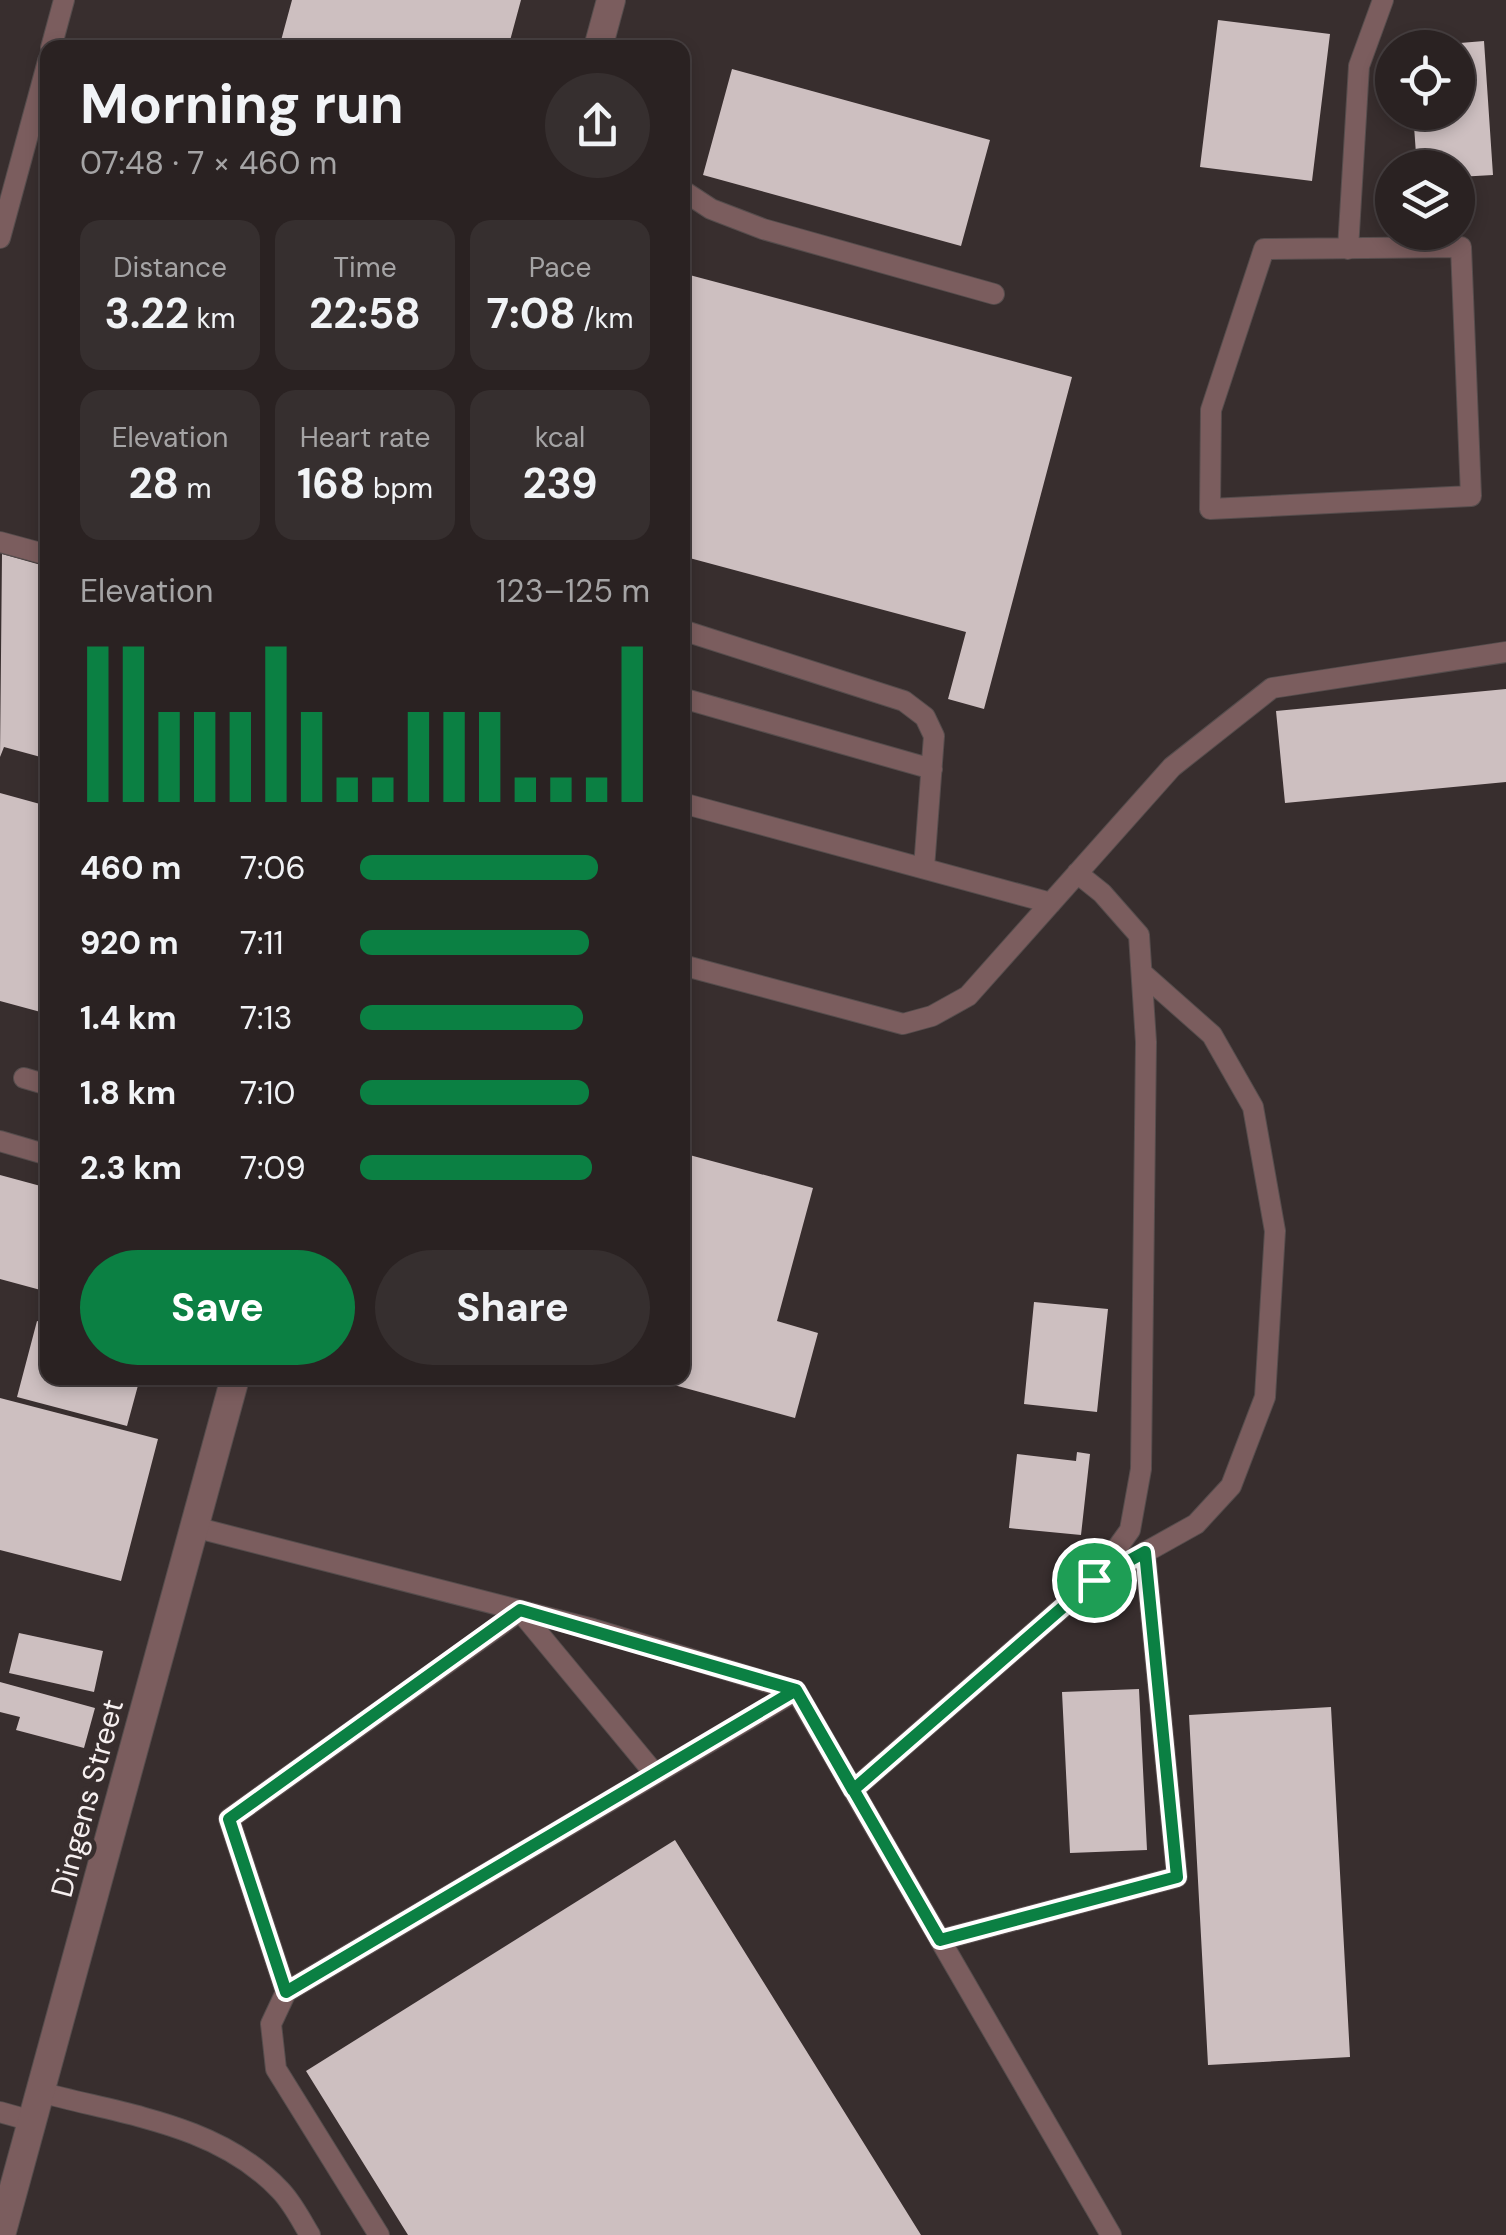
<!DOCTYPE html>
<meta charset="utf-8">
<style>
:root{--surface:#2a2222;--page:#362f2f;--text:#f1f3f6;--muted:#a5a4a5;--line:#463f40;--accent:#0b8043}
body{margin:0;font-family:"DM Sans",sans-serif;background:var(--page);color:var(--text);height:100vh;display:flex;flex-direction:column;font-size:38px;white-space:nowrap}
*{box-sizing:border-box;margin:0}
p{font-size:32px;color:var(--muted)}
.icon{flex:none;width:55px;height:55px;fill:none;stroke:currentColor;stroke-width:2;stroke-linecap:round;stroke-linejoin:round}
.map{position:relative;flex:1;overflow:hidden}
.panel{position:absolute;left:40px;top:40px;width:650px;height:1345px;display:flex;flex-direction:column;background:var(--surface);border-radius:20px;box-shadow:0 5px 15px #0003,0 0 0 2px var(--line)}
.panel>*{flex:none}
.tools{position:absolute;left:1375px;top:30px;display:grid;gap:20px}
.tools a{display:grid;place-items:center;width:100px;height:100px;border-radius:50%;background:var(--surface);box-shadow:0 5px 15px #0003,0 0 0 2px var(--line);font-size:50px}
.pin{position:absolute;display:grid;place-items:center;width:85px;height:85px;color:#fff;margin:-42px;border:5px solid #fff;border-radius:50%;box-shadow:0 2px 10px #0007}
.round{display:grid;place-items:center;flex:none;width:105px;height:105px;border-radius:52px;background:var(--page)}
.head{display:flex;align-items:center;justify-content:space-between;height:170px;padding:0 40px}
h1{font-size:55px;font-weight:700;line-height:75px}
.figures{display:grid;grid-template-columns:repeat(3,1fr);gap:15px;height:170px;padding:10px 40px}
.figures div{display:grid;align-content:center;border-radius:20px;background:var(--page);text-align:center}
.figures b{font-size:42px;font-weight:700}
.figures small{font-size:28px;font-weight:400}
.figures p{font-size:28px}
.chart{height:280px;padding:20px 40px}
.chart p{display:flex;justify-content:space-between}
.chart svg{width:100%;height:180px;margin-top:10px;stroke:var(--accent);stroke-width:6}
.cta{display:flex;gap:20px;margin-top:auto;padding:20px 40px}
.cta a{flex:1;height:115px;border-radius:60px;background:var(--accent);color:#fff;font-size:40px;font-weight:700;line-height:115px;text-align:center}
.cta a+a{background:var(--page);color:var(--text)}
ul{padding:0 40px;list-style:none;font-size:32px}
li{display:grid;grid-template-columns:160px 120px 1fr;align-items:center;height:75px}
li i{height:25px;border-radius:12px;background:var(--accent)}
.map>svg:first-child{display:block}
.building{fill:#cdbfc0}
.lines{fill:none;stroke-linecap:round;stroke-linejoin:round}
.service-casing{stroke:#564d4d;stroke-width:22}
.tertiary-casing{stroke:#564d4d;stroke-width:30}
.service{stroke:#7b5d5e;stroke-width:20}
.tertiary{stroke:#7b5d5e;stroke-width:28}
.route-casing{stroke:#fff;stroke-width:20}
.route{stroke:#0b8043;stroke-width:12}
.labels{text-anchor:middle;dominant-baseline:central;stroke-width:10;stroke-linejoin:round;paint-order:stroke}
.street-label{font-size:30px;fill:#f6efef;stroke:#382e2e}
</style>
<div class="map">
<svg width="1506" height="2235" viewBox="0 0 1506 2235">
<rect width="100%" height="100%" fill="#382e2e"/>
<path class="building" d="M 292,0 L 521,0 L 508,48 L 279,48 Z
M 1218,20 L 1330,34 L 1312,181 L 1200,167 Z
M 1484,41 L 1493,175 L 1458,177 L 1458,168 L 1417,168 L 1413,112 L 1458,112 L 1458,48 L 1437,48 L 1436,45 Z
M 732,69 L 990,140 L 961,246 L 703,175 Z
M 682,273 L 1072,377 L 984,709 L 948,699 L 966,632 L 682,556 Z
M 2,554 L 48,567 L 48,759 L 4,747 L 0,757 Z
M 1506,689 L 1506,782 L 1285,803 L 1276,711 Z
M 48,781 L 48,1014 L 0,1001 L 0,793 L 40,804 Z
M 682,1153 L 813,1188 L 777,1321 L 818,1333 L 795,1418 L 652,1379 L 682,1378 Z
M 0,1175 L 48,1188 L 48,1292 L 0,1279 Z
M 1034,1302 L 1108,1309 L 1097,1412 L 1024,1404 Z
M 37,1321 L 48,1324 L 48,1378 L 140,1378 L 127,1426 L 17,1397 Z
M 0,1398 L 158,1439 L 121,1581 L 0,1550 Z
M 1077,1452 L 1090,1454 L 1081,1535 L 1009,1528 L 1017,1454 L 1076,1461 Z
M 19,1633 L 103,1651 L 94,1692 L 9,1673 Z
M 0,1682 L 95,1708 L 84,1748 L 16,1730 L 20,1717 L 0,1712 Z
M 1139,1689 L 1147,1850 L 1070,1853 L 1062,1692 Z
M 1331,1707 L 1350,2057 L 1208,2065 L 1189,1715 Z
M 675,1840 L 921,2235 L 408,2235 L 306,2071 Z"/>
<g class="lines">
<g class="service-casing">
<path id="service" d="M 51,48 L 64,0
M 682,190 L 711,209 L 763,229 L 994,294
M 0,238 L 48,61
M 1461,247 L 1471,496 L 1210,509 L 1211,410 L 1264,249 Z
M 1348,249 L 1359,66 L 1383,0
M 0,542 L 48,555
M 682,630 L 904,701 L 925,717 L 934,736 L 924,868
M 682,698 L 932,769
M 682,803 L 1051,903
M 682,965 L 903,1024 L 932,1016 L 968,996 L 1172,767 L 1272,688 L 1506,652
M 24,1078 L 48,1085
M 0,1141 L 48,1155
M 194,1527 L 593,1629 L 796,1691 L 1111,2235
M 1103,1576 L 1196,1524 L 1231,1486 L 1265,1397 L 1275,1231 L 1253,1107 L 1212,1035 L 1142,973
M 655,1774 L 520,1611 L 229,1819 L 286,1992 L 796,1691
M 853,1790 L 1094,1580 L 1130,1530 L 1141,1469 L 1146,1042 L 1139,935 L 1102,893 L 1077,873
M 940,1940 L 1177,1877 L 1145,1552
M 286,1992 L 271,2024 L 276,2069 L 379,2235
M 40,2092 C 124,2115 218,2124 280,2190 C 292,2202 301,2220 310,2235
M 0,2112 L 32,2121"/>
</g>
<g class="tertiary-casing">
<path id="tertiary" d="M 598,48 L 611,0
M 1,2235 L 235,1378"/>
</g>
<use href="#service" class="service"/>
<use href="#tertiary" class="tertiary"/>
</g>
<g class="lines">
<g class="route-casing">
<path id="route" d="M 1094,1580 L 853,1790 L 796,1690 L 520,1610 L 229,1819 L 286,1992 L 796,1690 L 940,1940 L 1177,1877 L 1145,1552 L 1094,1580"/>
</g>
<use href="#route" class="route"/>
</g>
<g class="labels">
<g class="street-label">
<text transform="translate(87 1798) rotate(-75)">Dingens Street</text>
</g>
</g>
</svg>
<div class="tools">
<a><svg class="icon" aria-label="locate" viewBox="0 0 24 24"><circle cx="12" cy="12" r="6"/><path d="M12 2v4M12 18v4M2 12h4M18 12h4"/></svg></a>
<a><svg class="icon" aria-label="layers" viewBox="0 0 24 24"><path d="M12 4l9 5-9 5-9-5zM3 14l9 5 9-5"/></svg></a>
</div>
<div class="pin" style="left:1094px;top:1580px;background:#1e9e55"><svg class="icon" aria-label="arrive" viewBox="0 0 24 24"><path d="M6 21V4h12l-3 4 3 4H6"/></svg></div>
<section class="panel">
<div class="head"><div><h1>Morning run</h1><p>07:48 · 7 × 460 m</p></div><a class="round"><svg class="icon" aria-label="share" viewBox="0 0 24 24"><path d="M12 15V3M7 8l5-5 5 5M5 13v7h14v-7"/></svg></a></div>
<div class="figures">
<div><p>Distance</p><b>3.22<small> km</small></b></div>
<div><p>Time</p><b>22:58</b></div>
<div><p>Pace</p><b>7:08<small> /km</small></b></div>
</div>
<div class="figures">
<div><p>Elevation</p><b>28<small> m</small></b></div>
<div><p>Heart rate</p><b>168<small> bpm</small></b></div>
<div><p>kcal</p><b>239</b></div>
</div>
<div class="chart"><p><span>Elevation</span>123–125 m</p>
<svg viewBox="0 0 160 44" preserveAspectRatio="none"><path d="M5 44V6M15 44V6M25 44V22M35 44V22M45 44V22M55 44V6M65 44V22M75 44V38M85 44V38M95 44V22M105 44V22M115 44V22M125 44V38M135 44V38M145 44V38M155 44V6"/></svg>
</div>
<ul>
<li><b>460 m</b>7:06<i style="width:82%"></i></li>
<li><b>920 m</b>7:11<i style="width:79%"></i></li>
<li><b>1.4 km</b>7:13<i style="width:77%"></i></li>
<li><b>1.8 km</b>7:10<i style="width:79%"></i></li>
<li><b>2.3 km</b>7:09<i style="width:80%"></i></li>
</ul>
<div class="cta"><a>Save</a><a>Share</a></div>
</section>
</div>
